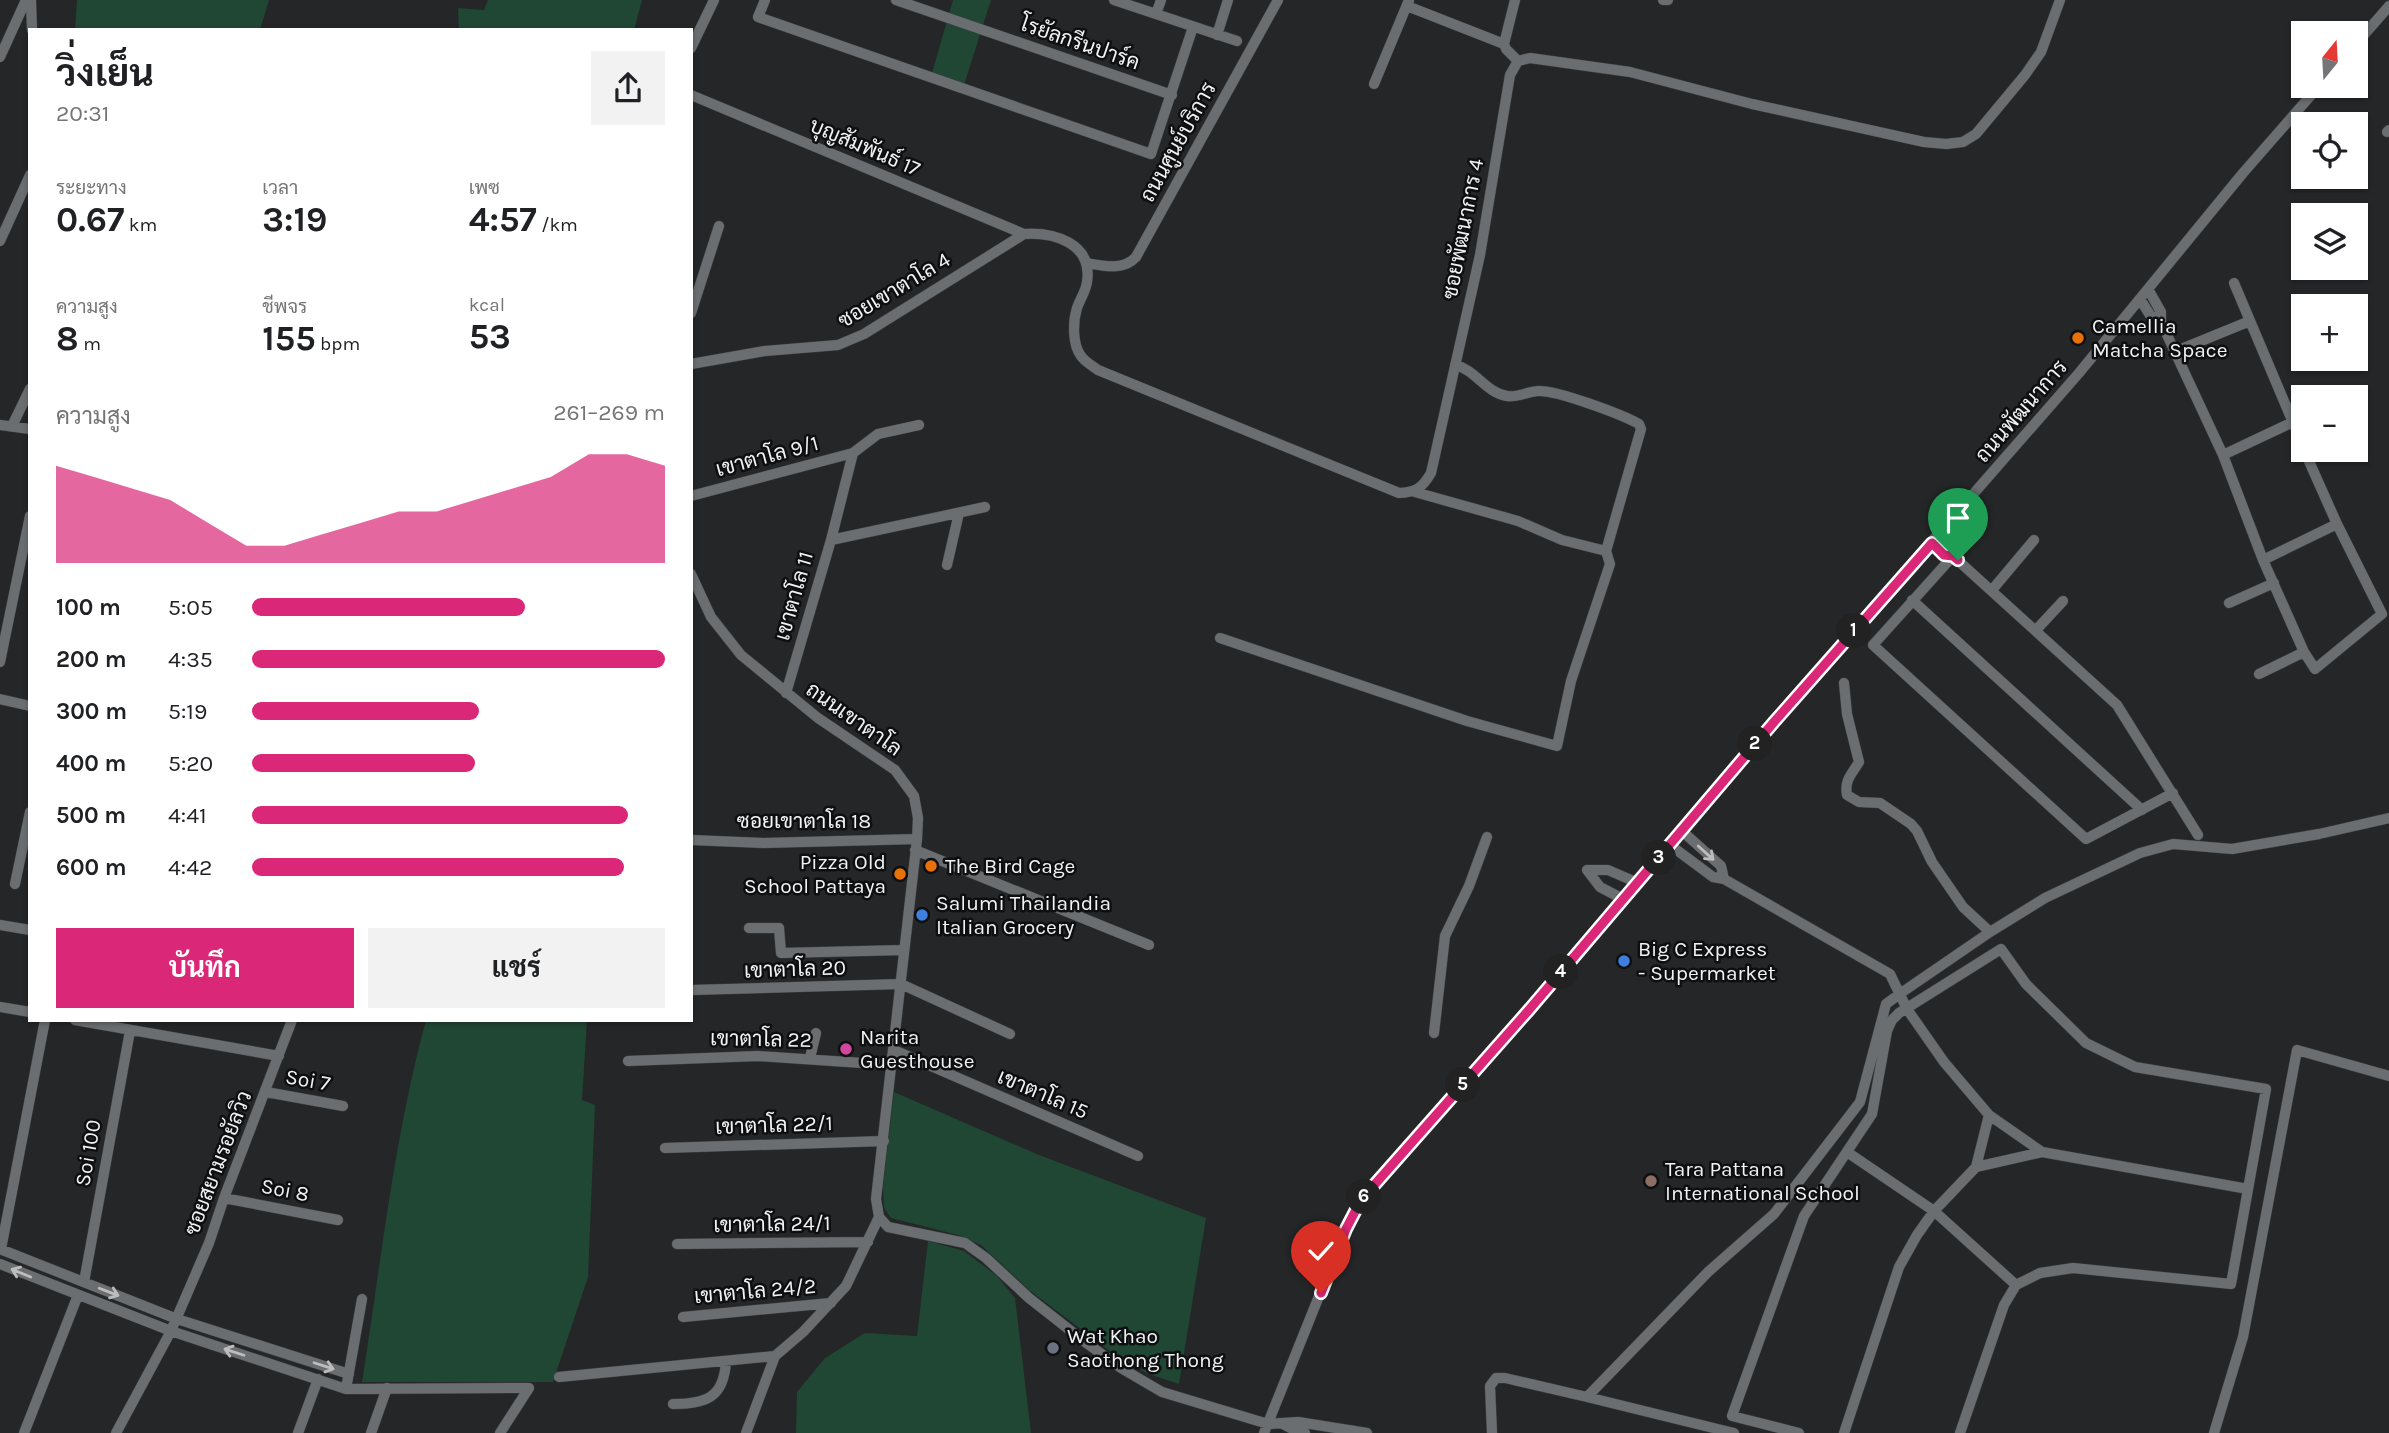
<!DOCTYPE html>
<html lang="th">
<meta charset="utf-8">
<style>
:root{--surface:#fff;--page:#f2f2f2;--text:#202124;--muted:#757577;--accent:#db2777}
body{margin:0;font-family:Karla,Sarabun,sans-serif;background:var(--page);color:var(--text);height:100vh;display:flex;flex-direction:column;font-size:26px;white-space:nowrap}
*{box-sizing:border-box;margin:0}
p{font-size:23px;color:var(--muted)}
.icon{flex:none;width:38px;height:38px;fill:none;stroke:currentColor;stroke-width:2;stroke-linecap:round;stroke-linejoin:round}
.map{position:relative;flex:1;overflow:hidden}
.details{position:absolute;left:28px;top:28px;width:665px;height:994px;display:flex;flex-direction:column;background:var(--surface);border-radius:0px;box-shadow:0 2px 5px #0004}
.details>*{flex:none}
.needle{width:46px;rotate:18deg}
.tools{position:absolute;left:2291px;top:21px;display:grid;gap:14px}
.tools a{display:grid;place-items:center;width:77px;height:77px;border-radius:0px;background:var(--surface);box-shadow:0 2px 5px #0004;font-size:35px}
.pin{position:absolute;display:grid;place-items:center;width:60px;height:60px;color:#fff;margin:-72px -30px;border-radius:50% 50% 50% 0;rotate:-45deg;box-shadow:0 0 7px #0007}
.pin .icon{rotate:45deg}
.km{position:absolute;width:35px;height:35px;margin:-18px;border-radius:50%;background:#222;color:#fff;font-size:19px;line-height:35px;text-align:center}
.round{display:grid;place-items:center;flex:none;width:74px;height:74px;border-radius:0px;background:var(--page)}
.summary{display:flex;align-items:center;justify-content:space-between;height:119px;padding:0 28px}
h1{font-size:38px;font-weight:700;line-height:52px}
.metrics{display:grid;grid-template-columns:repeat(3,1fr);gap:10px;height:119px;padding:7px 28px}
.metrics div{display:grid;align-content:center}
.metrics b{font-size:35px;font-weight:700}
.metrics small{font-size:19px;font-weight:400}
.metrics p{font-size:19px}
.chart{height:196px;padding:14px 28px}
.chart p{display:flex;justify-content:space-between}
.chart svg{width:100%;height:126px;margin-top:7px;fill:var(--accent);opacity:.7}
.cta{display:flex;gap:14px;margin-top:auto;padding:14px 28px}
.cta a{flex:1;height:80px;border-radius:0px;background:var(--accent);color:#fff;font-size:28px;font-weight:700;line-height:80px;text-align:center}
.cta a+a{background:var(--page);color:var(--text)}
ul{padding:0 28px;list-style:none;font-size:23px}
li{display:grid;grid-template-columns:112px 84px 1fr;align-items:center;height:52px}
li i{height:18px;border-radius:9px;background:var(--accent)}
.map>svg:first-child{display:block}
.green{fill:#204733}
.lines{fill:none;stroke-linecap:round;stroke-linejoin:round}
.minor-casing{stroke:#3f4143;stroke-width:11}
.minor{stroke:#6b6e70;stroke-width:10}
.oneway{stroke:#bbbdbf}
.route-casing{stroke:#fff;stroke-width:14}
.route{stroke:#db2777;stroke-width:9}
.food-dot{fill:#e8710a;stroke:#0e0f10;stroke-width:2.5}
.shop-dot{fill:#3f7fe0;stroke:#0e0f10;stroke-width:2.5}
.hotel-dot{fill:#d1479c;stroke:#0e0f10;stroke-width:2.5}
.education-dot{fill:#8d6e63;stroke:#0e0f10;stroke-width:2.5}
.worship-dot{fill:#6b7280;stroke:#0e0f10;stroke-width:2.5}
.labels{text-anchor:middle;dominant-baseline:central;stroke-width:5;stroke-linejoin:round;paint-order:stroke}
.street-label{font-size:21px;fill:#f1f2f4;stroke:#0e0f10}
.poi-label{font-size:21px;fill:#f1f2f4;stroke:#0e0f10;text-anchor:start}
</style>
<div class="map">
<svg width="2389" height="1433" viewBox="0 0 2389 1433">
<rect width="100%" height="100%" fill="#242628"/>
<path class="green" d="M 77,0 L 269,0 L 260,30 L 75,30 Z
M 488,0 L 642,0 L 634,30 L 459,30 L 458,8 L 484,10 Z
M 953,0 L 991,0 L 964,85 L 932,73 Z
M 426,1020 L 587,1020 L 582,1100 L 595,1105 L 588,1277 L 553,1382 L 362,1382 C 381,1262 394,1137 426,1020 Z
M 894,1092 L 1039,1155 L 1206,1218 L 1179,1384 L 1146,1373 L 1110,1351 L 1029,1290 L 981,1245 L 958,1235 L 891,1218 L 884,1208 L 883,1186 Z
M 928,1241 L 964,1251 L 997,1276 L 1015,1298 L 1031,1433 L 796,1433 L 797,1392 L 825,1358 L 865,1333 L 917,1336 Z"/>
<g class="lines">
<g class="minor-casing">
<path id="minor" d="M 31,0 L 32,30
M 765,0 L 758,17 L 1151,154 L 1193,27
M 896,0 L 1172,95
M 1114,0 L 1237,41
M 1515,0 L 1504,44 L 1506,49 L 1518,61
M 1663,0 L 1668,0
M 1407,6 L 1504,44
M 1156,14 L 1161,0
M 1217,35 L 1228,0
M 2356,44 L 2389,6
M 691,48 L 714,0
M 0,57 L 26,0
M 1374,84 L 1409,0
M 691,95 L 1024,234 C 1054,232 1093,243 1087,282 C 1086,291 1080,299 1077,308 C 1073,321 1072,344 1081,356 C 1085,362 1093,366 1098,370 L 1399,493 C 1417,492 1422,488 1431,473 L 1480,255 L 1510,75 L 1518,61 L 1530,58 L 1630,72 L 1752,104 L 1924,142 L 1946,144 L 1963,142 L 1976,134 L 2025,75 L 2041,52 L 2060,0
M 2387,132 L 2389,130
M 0,241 L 30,175
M 1086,263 C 1104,266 1123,271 1136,257 L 1278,0
M 2234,283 L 2303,446
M 2140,299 L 2150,315 L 2161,322 L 2161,312 L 2148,289
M 691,313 L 719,226
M 2161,322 L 2223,455 L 2263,560 L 2304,652 L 2315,669 L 2382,614 L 2337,524 L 2304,450
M 2174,352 L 2250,321
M 691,364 L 765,351 L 838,345 L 864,334 L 1024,234
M 1455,365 C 1475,369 1486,393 1507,396 C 1518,398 1528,391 1539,391 C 1559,391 1621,414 1639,424 L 1641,429 L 1606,551
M 0,425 L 30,429
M 12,426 L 30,389
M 2223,455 L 2293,422
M 691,496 L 853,453
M 831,540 L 985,507
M 1932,543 L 1944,555 L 1953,556 L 1951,549 L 1938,536
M 2263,560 L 2337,524
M 947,565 L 959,513
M 691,574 L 711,617 L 741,655 L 818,718 L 895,770 L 914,796 L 918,818 L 917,839 L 876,1199 L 879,1217 L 888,1227 L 965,1243 L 986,1258 L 1029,1298 L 1085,1342 L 1121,1368 L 1162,1392 L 1268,1424 L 1298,1422 L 1367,1433
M 1992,590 L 2034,540
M 1912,600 L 2142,810
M 2229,603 L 2274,583
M 2036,630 L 2063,601
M 1220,638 L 1467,721 L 1557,746 L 1571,681 L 1610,564 L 1606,551 L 1562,540 L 1518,521 L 1415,492
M 0,662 L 30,516
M 2259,674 L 2304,652
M 1844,683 L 1847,714 L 1859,762 C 1852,774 1844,780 1847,795 L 1859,802 L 1880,803 L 1911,824 L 1917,831 L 1932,862 L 1963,907 L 1990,932
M 786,693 L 831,540 L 853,453 L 878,434 L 919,425
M 0,699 L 30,706
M 2173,793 L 2086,839 L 1873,645 L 1953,556 L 2117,705 L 2198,835
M 1682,831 L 1721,866 L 1724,879
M 691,840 L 764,843 L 917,839
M 1670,845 L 1713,877 L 1724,879 L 1890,974 L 1907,1009 L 1944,1062 L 1989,1115 L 2042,1152 L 2248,1189
M 915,850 L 1149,945
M 1587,870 L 1608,870 L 1638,883
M 1587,870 L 1600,887 L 1623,899
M 15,884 L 30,812
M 0,925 L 30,930
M 749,928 L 779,928 L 781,953 L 904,950
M 691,990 L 901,984 L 1010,1034
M 0,1007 L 30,1012
M 75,1020 L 279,1056
M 1434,1033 L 1445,936 L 1469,886 L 1487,837
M 894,1050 L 1138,1156
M 810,1058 L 816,1033
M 628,1061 L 758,1056 L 892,1065
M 266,1092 L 343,1106
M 665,1148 L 884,1141
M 1847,1152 L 1934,1211 L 2016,1285
M 1976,1167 L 1989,1115
M 224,1198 L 338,1220
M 677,1244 L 868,1242
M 0,1249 L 177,1319 L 349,1374
M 1,1249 L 45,1020
M 0,1264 L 171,1331 L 346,1389 L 529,1388
M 84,1282 L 130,1031
M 683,1317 L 831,1303
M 559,1377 L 775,1356
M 346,1389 L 362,1299
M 1587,1397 L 1734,1433
M 673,1404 C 707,1404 724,1397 726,1361
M 1283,1424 L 1296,1431 L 1305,1433
M 24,1433 L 78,1295
M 116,1433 L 171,1331 L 209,1243 L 224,1198 L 292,1020
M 298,1433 L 318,1379
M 371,1433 L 387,1388
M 500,1433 L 529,1388
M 746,1433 L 775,1356 L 803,1332 L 846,1286 L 879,1217
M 1264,1433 L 1346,1229 L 1361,1200 L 1528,1011 L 1774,722 L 2079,373 L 2243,173 L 2319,86
M 1492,1433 L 1490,1386 L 1496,1378 L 1505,1378 L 1587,1397 L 1708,1272 L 1774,1214 L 1860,1102 L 1886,1004 L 1901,993 L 1990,932 L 2045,898 L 2140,853 L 2173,844 L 2232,849 L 2319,834 L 2389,818
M 1799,1433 L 1732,1416 L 1804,1216 L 1872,1114 L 1887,1031 L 1892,1020 L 1899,1013 L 2001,949 L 2026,984 L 2086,1043 L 2135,1067 L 2266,1089 L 2231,1284 L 2073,1268 L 2040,1273 L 2016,1285 L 2004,1305 L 1960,1433
M 1844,1433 L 1899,1267 L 1917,1235 L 1934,1211 L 1976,1167 L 2042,1152
M 2214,1433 L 2243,1337 L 2297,1050 L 2389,1076"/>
</g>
<use href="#minor" class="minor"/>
</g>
<defs><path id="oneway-shaft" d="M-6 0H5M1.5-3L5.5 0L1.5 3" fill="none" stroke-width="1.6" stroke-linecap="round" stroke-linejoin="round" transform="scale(1.75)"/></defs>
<g class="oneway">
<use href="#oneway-shaft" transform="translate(1706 853) rotate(42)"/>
<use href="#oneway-shaft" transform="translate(21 1273) rotate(-158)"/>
<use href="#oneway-shaft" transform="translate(109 1292) rotate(21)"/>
<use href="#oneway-shaft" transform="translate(234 1352) rotate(-162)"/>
<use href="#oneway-shaft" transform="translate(324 1366) rotate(18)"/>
</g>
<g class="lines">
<g class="route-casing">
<path id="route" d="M 1321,1293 L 1346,1229 L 1361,1200 L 1528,1011 L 1774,722 L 1932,543 L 1944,555 L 1953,556 L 1958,560"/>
</g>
<use href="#route" class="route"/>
</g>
<g class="food-dot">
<circle cx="2078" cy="338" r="7"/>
<circle cx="931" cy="866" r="7"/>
<circle cx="900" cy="874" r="7"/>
</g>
<g class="shop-dot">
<circle cx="922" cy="915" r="7"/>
<circle cx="1624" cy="961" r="7"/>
</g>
<circle class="hotel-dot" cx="846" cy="1049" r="7"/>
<circle class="education-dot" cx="1651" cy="1181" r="7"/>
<circle class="worship-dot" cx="1053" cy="1348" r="7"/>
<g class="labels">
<g class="street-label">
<text transform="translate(1080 43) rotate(19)">โรยัลกรีนปาร์ค</text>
<text transform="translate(1178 142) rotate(-61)">ถนนศูนย์บริการ</text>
<text transform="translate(865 147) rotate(23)">บุญสัมพันธ์ 17</text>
<text transform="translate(1463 229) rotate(-79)">ซอยพัฒนาการ 4</text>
<text transform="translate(894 290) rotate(-31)">ซอยเขาตาโล 4</text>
<text transform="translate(2021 411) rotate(-49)">ถนนพัฒนาการ</text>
<text transform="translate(767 456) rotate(-15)">เขาตาโล 9/1</text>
<text transform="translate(794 596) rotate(-74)">เขาตาโล 11</text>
<text transform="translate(854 719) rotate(35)">ถนนเขาตาโล</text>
<text x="804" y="821">ซอยเขาตาโล 18</text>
<text transform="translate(795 969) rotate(-2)">เขาตาโล 20</text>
<text transform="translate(761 1039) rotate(1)">เขาตาโล 22</text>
<text transform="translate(308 1080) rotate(10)">Soi 7</text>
<text transform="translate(1043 1094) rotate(23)">เขาตาโล 15</text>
<text transform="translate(774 1125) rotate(-2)">เขาตาโล 22/1</text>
<text transform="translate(88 1153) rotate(-80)">Soi 100</text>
<text transform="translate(218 1163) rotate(-69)">ซอยสยามรอยัลวิว</text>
<text transform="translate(285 1190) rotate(11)">Soi 8</text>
<text transform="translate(772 1224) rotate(-1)">เขาตาโล 24/1</text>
<text transform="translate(755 1291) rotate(-5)">เขาตาโล 24/2</text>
</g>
<g class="poi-label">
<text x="2092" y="326">Camellia<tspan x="2092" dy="24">Matcha Space</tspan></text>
<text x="886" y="862" text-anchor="end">Pizza Old<tspan x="886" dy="24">School Pattaya</tspan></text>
<text x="945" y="866">The Bird Cage</text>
<text x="936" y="903">Salumi Thailandia<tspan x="936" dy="24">Italian Grocery</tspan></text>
<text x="1638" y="949">Big C Express<tspan x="1638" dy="24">- Supermarket</tspan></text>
<text x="860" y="1037">Narita<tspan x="860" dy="24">Guesthouse</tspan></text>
<text x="1665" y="1169">Tara Pattana<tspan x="1665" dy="24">International School</tspan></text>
<text x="1067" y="1336">Wat Khao<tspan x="1067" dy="24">Saothong Thong</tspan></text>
</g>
</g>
</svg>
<div class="tools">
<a><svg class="needle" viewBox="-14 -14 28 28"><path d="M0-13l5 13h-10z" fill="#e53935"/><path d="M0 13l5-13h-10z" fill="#757577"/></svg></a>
<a><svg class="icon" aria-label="locate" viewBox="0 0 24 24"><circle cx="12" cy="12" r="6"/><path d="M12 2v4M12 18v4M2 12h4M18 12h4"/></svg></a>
<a><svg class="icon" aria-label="layers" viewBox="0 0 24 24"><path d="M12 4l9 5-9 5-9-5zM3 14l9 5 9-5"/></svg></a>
<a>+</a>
<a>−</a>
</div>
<div class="pin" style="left:1958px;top:560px;background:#1e9e55"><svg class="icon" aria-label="arrive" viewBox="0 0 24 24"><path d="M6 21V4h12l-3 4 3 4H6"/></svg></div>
<div class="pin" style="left:1321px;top:1293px;background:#d93025"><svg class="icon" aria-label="check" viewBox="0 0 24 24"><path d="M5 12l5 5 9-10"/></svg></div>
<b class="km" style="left:1854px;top:631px">1</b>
<b class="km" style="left:1755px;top:744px">2</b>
<b class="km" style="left:1659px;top:858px">3</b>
<b class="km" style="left:1561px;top:972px">4</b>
<b class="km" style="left:1463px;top:1085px">5</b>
<b class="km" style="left:1364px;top:1197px">6</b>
<section class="details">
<div class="summary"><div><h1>วิ่งเย็น</h1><p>20:31</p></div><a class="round"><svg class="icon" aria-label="share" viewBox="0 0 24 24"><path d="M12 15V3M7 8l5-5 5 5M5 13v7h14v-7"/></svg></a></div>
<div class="metrics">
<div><p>ระยะทาง</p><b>0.67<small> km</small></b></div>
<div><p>เวลา</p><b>3:19</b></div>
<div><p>เพซ</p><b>4:57<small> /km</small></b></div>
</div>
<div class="metrics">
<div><p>ความสูง</p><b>8<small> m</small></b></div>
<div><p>ชีพจร</p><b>155<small> bpm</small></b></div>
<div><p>kcal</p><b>53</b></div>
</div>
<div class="chart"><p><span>ความสูง</span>261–269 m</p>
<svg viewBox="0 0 160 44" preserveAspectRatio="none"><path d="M0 44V10L10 14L20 18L30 22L40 30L50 38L60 38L70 34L80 30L90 26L100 26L110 22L120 18L130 14L140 6L150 6L160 10V44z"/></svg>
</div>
<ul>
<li><b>100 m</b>5:05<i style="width:66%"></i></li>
<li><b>200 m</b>4:35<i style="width:100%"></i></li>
<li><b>300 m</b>5:19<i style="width:55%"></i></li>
<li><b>400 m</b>5:20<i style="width:54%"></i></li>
<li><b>500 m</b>4:41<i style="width:91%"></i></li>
<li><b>600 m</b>4:42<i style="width:90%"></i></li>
</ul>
<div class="cta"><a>บันทึก</a><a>แชร์</a></div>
</section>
</div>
